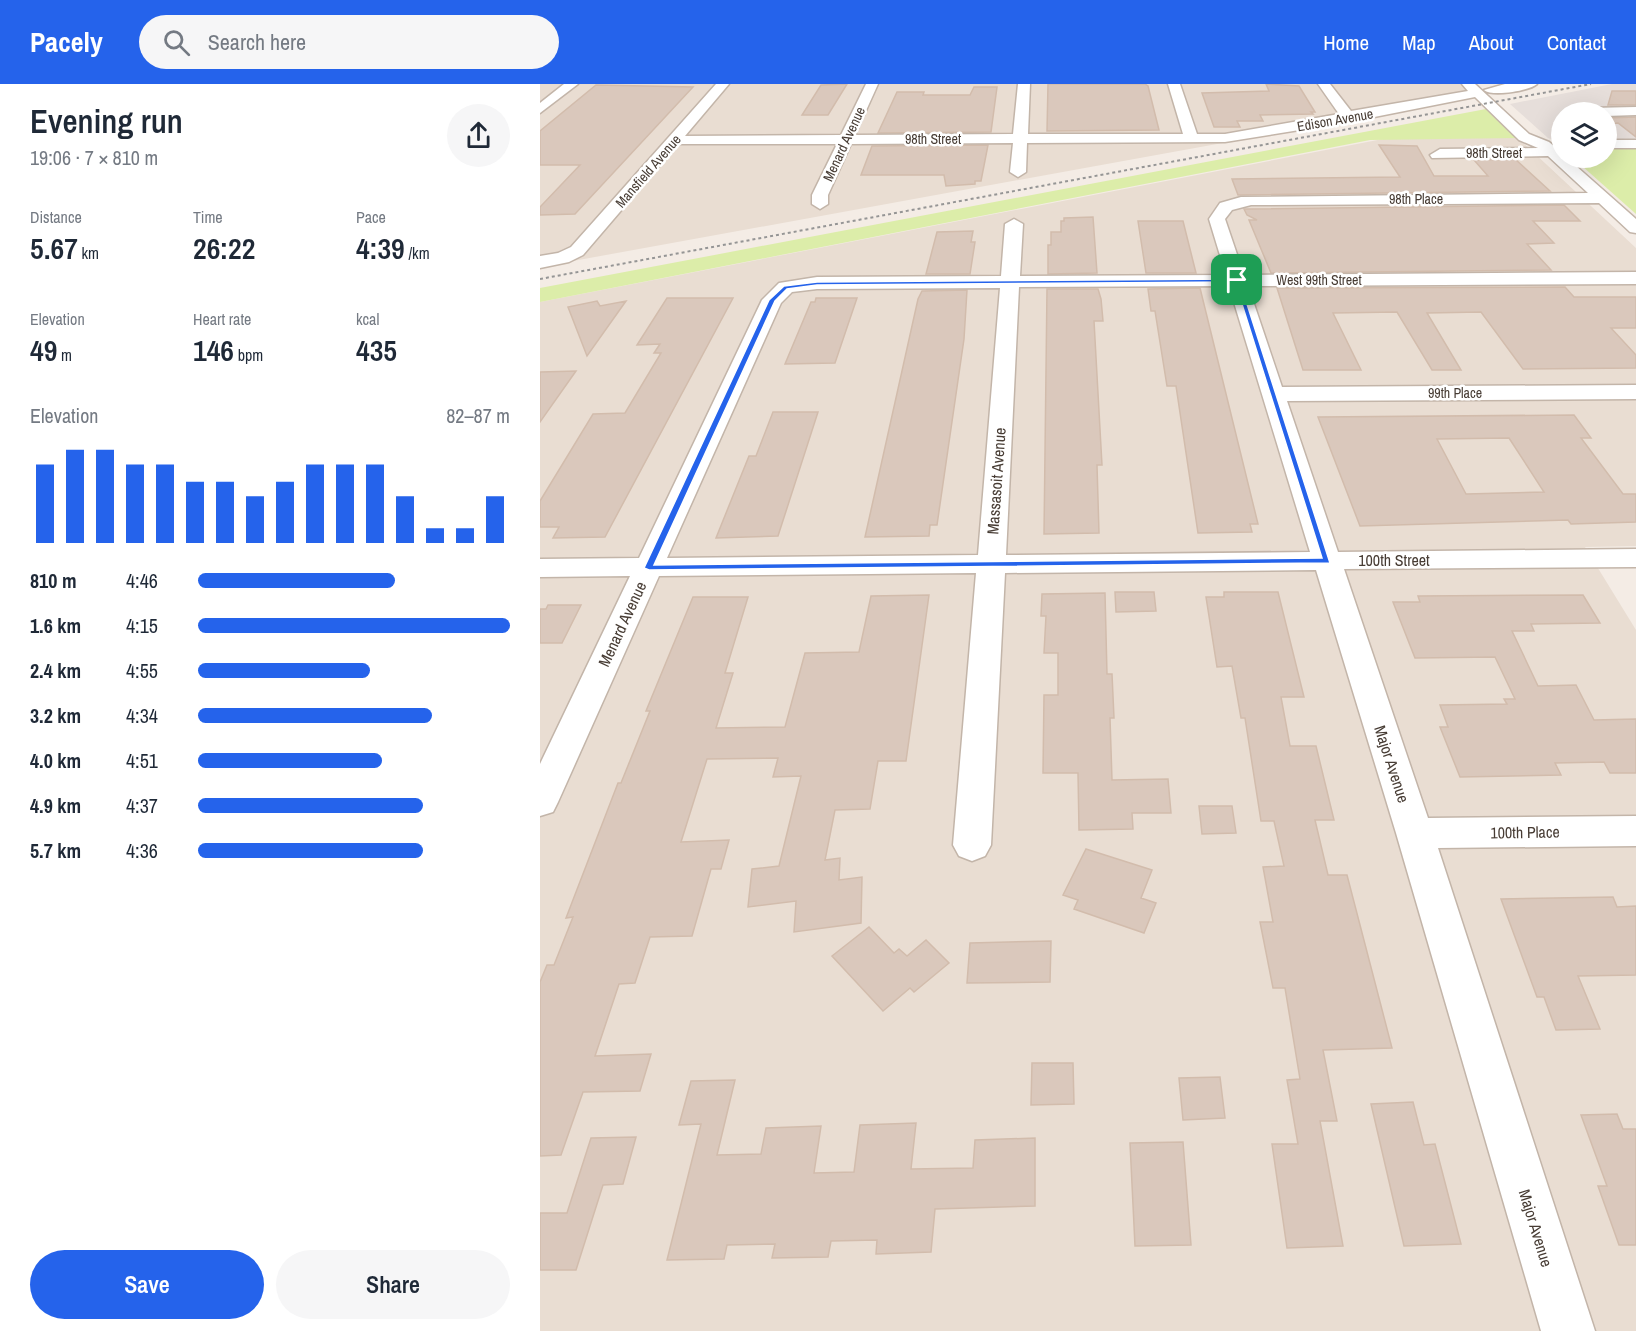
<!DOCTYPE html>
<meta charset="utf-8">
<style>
:root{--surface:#fff;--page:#f6f6f7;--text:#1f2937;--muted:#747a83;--accent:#2563eb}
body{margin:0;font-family:"Archivo Narrow",sans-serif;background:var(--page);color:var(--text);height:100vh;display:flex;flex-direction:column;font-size:22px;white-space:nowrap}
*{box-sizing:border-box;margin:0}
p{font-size:20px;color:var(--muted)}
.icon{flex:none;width:33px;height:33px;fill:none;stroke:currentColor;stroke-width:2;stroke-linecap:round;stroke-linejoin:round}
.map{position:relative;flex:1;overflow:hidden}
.sheet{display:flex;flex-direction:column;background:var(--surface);width:540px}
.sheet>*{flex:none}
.fabs{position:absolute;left:1011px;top:18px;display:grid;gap:12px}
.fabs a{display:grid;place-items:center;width:66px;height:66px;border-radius:50%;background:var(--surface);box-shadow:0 6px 24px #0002;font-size:30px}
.pin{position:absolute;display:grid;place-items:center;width:51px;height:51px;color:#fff;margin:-26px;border-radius:12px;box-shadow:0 3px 9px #0006}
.round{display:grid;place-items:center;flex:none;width:63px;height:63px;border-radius:32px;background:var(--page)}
.summary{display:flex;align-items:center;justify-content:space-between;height:102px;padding:0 30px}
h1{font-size:33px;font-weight:600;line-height:45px}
.figures{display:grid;grid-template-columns:repeat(3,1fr);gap:9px;height:102px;padding:6px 30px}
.figures div{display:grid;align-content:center}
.figures b{font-size:30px;font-weight:600}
.figures small{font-size:16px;font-weight:400}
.figures p{font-size:16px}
.chart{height:168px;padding:12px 30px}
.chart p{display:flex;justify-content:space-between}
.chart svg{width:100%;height:108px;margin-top:6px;stroke:var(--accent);stroke-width:6}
.cta{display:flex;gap:12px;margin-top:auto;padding:12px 30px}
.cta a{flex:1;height:69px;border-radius:36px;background:var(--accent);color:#fff;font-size:24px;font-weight:600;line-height:69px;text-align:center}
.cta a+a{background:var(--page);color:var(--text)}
ul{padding:0 30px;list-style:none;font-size:20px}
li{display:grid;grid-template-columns:96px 72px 1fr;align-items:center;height:45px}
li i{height:15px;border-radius:8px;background:var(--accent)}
header{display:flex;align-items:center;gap:36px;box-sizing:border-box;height:84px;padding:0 30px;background:var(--accent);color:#fff}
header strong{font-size:28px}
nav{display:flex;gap:33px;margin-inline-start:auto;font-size:21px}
.search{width:420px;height:54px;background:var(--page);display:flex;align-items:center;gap:15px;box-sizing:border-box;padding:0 21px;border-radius:33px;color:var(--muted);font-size:22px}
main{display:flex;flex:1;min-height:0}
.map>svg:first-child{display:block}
.residential{fill:#e9ddd2}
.industrial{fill:#e6deda}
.green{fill:#dceda9}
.building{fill:#dac8bc;stroke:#d2bcac;stroke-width:1.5;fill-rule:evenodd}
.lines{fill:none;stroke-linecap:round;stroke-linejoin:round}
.minor-casing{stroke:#c3b5a9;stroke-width:3}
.minor{fill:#fff;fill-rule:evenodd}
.rail{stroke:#959595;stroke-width:2;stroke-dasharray:3 3;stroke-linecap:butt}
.route{fill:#2563eb;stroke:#fff;stroke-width:1.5;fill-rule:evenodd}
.labels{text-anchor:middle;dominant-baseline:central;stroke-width:5;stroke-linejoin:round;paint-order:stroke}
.far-street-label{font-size:14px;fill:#473c34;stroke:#fff}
.street-label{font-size:16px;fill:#473c34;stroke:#fff}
</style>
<header>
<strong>Pacely</strong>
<div class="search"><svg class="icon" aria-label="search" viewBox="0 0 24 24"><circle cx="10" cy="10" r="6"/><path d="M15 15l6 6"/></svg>Search here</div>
<nav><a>Home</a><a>Map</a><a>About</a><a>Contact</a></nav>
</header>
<main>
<section class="sheet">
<div class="summary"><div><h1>Evening run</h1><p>19:06 · 7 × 810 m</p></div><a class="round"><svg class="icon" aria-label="share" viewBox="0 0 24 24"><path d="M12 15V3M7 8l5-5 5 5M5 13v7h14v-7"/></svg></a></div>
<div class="figures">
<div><p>Distance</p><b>5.67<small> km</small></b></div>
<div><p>Time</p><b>26:22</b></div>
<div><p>Pace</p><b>4:39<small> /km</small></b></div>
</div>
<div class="figures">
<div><p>Elevation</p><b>49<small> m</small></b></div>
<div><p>Heart rate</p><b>146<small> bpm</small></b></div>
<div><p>kcal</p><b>435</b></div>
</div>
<div class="chart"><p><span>Elevation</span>82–87 m</p>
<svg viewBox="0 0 160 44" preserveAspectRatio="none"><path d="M5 44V12M15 44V6M25 44V6M35 44V12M45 44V12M55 44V19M65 44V19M75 44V25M85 44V19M95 44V12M105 44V12M115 44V12M125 44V25M135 44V38M145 44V38M155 44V25"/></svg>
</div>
<ul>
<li><b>810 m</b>4:46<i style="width:63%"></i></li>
<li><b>1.6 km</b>4:15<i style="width:100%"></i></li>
<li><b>2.4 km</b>4:55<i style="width:55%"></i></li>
<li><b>3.2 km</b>4:34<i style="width:75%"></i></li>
<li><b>4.0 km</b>4:51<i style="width:59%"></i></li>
<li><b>4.9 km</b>4:37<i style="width:72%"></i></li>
<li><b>5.7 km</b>4:36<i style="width:72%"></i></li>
</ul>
<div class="cta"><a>Save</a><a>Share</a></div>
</section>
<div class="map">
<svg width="1096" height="1247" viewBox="0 0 1096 1247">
<rect width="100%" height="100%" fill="#f4ece5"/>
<path class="residential" d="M 0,0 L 921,0 L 935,13 L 0,183 Z
M 848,54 L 978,54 L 1096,164 L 1096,462 L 1045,463 L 1096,546 L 1096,1247 L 0,1247 L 0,218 Z"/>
<path class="industrial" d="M 1072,0 L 1096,0 L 1096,56 L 1067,56 L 1066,28 L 1022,28 L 1021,57 L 1017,57 L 1008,54 L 970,20 Z"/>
<path class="green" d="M 946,25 L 978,54 L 830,56 L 0,218 L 0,204 Z
M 1067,63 L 1096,63 L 1096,130 L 1033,74 L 1066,74 Z"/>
<path class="building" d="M 307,0 L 288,31 L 262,31 L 281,1 Z
M 508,0 L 605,0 L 608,2 L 619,46 L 507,47 Z
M 726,0 L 759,2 L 775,28 L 771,28 L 773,30 L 720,31 L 723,37 L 697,37 L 700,43 L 674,43 L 662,9 L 729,7 Z
M 56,1 L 153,3 L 35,130 L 0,131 L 0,123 L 40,81 L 0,81 L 0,47 Z
M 434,3 L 457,3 L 451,48 L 338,49 L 357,8 L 384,8 L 383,11 L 430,11 Z
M 1072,7 L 1096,7 L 1096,21 L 1068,21 Z
M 1096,33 L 1096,53 L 1078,39 L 1066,40 L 1066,34 Z
M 448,61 L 441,97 L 435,97 L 435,100 L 406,102 L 404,91 L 321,91 L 332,62 Z
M 839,61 L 877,62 L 894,92 L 948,92 L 934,76 L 975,75 L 1010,107 L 698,111 L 692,95 L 860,93 Z
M 1024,121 L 1040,137 L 993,137 L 1014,159 L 987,160 L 1011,186 L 731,189 L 709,136 L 717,136 L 707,131 L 704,125 Z
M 553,133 L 557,189 L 508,190 L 508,161 L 511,161 L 511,148 L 521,148 L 521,137 L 524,137 L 524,134 Z
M 598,137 L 643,137 L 656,189 L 606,189 Z
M 433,147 L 431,158 L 435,158 L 430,190 L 386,190 L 397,148 Z
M 1025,203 L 1034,213 L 1096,213 L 1096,244 L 1071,244 L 1096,271 L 1096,284 L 983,285 L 941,228 L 887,229 L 921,286 L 892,286 L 857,228 L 793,229 L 821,286 L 763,286 L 737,204 Z
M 660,204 L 718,440 L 710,440 L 712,448 L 658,449 L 636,302 L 627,302 L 615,227 L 611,227 L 608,205 Z
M 507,205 L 558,205 L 561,215 L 563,237 L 554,237 L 562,381 L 557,381 L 559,449 L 504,450 Z
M 427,206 L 424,255 L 397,441 L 390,441 L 389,452 L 325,453 L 378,215 L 382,207 Z
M 127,214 L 193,214 L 65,453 L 13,454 L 19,443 L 0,443 L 0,417 L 53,330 L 85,329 L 121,269 L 114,269 L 120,260 L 97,261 Z
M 276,214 L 317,214 L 295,279 L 245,280 L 271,218 L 275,218 Z
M 57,217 L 60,222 L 86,217 L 47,272 L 28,223 Z
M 36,287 L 0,338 L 0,288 Z
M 233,328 L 278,328 L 238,452 L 176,454 L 209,372 L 216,372 Z
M 1034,331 L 1051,354 L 1041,354 L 1083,410 L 1096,410 L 1096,438 L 1031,440 L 1028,436 L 820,442 L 778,333 ZM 969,354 L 1004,408 L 926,410 L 897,355 Z
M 575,508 L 614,508 L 616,527 L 576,528 Z
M 684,508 L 738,508 L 764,613 L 741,613 L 750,662 L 776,662 L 794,736 L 775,736 L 788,791 L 807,791 L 852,964 L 783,966 L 797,1037 L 780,1037 L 803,1162 L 747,1164 L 732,1060 L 758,1060 L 747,996 L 760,995 L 745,904 L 733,904 L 720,838 L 733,838 L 723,783 L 744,782 L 734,737 L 721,737 L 705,634 L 701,634 L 692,582 L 677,583 L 666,513 L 684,513 Z
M 565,509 L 567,590 L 572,590 L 574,634 L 570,634 L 572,696 L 628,695 L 631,729 L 592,729 L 593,745 L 539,746 L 538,689 L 503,689 L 504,611 L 518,611 L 518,569 L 504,569 L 506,532 L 501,532 L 502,510 Z
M 389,511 L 366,677 L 338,677 L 330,725 L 295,726 L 285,776 L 300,774 L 299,796 L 322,793 L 321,839 L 254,848 L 256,817 L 208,823 L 212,785 L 239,782 L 261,692 L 233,693 L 238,674 L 167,675 L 141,758 L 189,756 L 181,785 L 171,785 L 152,852 L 110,853 L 95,899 L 79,900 L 55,972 L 111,970 L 100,1007 L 43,1008 L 21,1071 L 0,1072 L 0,898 L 7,881 L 14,881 L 33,833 L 26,834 L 78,699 L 81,699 L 110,627 L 106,627 L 153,513 L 208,513 L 185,589 L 193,589 L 176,644 L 245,643 L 265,569 L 319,568 L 331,512 Z
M 1043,511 L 1060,539 L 991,540 L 994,547 L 972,547 L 998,602 L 1036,601 L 1054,636 L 1096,635 L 1096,689 L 1070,689 L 1064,678 L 1015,679 L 1021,691 L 920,693 L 900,643 L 908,643 L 900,621 L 967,620 L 964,615 L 975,615 L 955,573 L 875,574 L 853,518 L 880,518 L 878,512 Z
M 8,521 L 41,521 L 22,559 L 0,559 L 0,525 L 6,525 Z
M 659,722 L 692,722 L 696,749 L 662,750 Z
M 546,765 L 612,786 L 601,814 L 616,819 L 604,849 L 534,825 L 538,816 L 523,811 Z
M 1073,813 L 1077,823 L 1096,822 L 1096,891 L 1038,892 L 1060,945 L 1016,946 L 1004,913 L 997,913 L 961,815 Z
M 329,843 L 354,869 L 359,865 L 367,872 L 386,856 L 409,879 L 374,908 L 370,904 L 343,927 L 292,872 Z
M 511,857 L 510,898 L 427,899 L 430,859 Z
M 492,979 L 533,979 L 534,1020 L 491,1021 Z
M 680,993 L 685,1034 L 643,1036 L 639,994 Z
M 195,996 L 177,1071 L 221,1070 L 226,1044 L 281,1042 L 274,1089 L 314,1088 L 320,1041 L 376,1039 L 371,1085 L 433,1084 L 435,1056 L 495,1054 L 495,1122 L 395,1125 L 391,1168 L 336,1170 L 337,1156 L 291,1157 L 288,1173 L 232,1174 L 235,1160 L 187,1161 L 184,1175 L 127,1176 L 161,1040 L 139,1041 L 151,997 Z
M 873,1018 L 884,1061 L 895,1060 L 921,1160 L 864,1162 L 831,1020 Z
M 1077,1030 L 1083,1045 L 1096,1045 L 1096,1161 L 1079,1161 L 1058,1102 L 1067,1102 L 1041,1031 Z
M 96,1053 L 83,1100 L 63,1101 L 36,1186 L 0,1186 L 0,1129 L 27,1129 L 51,1054 Z
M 643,1058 L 651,1161 L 595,1162 L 590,1059 Z"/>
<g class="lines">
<g class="minor-casing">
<path id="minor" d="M 24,0 L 38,0 L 0,29 L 0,19 Z
M 176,0 L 189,0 L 145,52 L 301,51 L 326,0 L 338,0 L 315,51 L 473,50 L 478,0 L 490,0 L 488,50 L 643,50 L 628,0 L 640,0 L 657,50 L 685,50 L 799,30 L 778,0 L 790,0 L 811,27 L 928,7 L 922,0 L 935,0 L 989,50 L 1009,58 L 1022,69 L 1022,74 L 1027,74 L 1096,135 L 1096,149 L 1090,148 L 1059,119 L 711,121 L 692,126 L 685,135 L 704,191 L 1096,188 L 1096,200 L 708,202 L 742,303 L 1096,301 L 1096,315 L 747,317 L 798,468 L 1096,465 L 1096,483 L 804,485 L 888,734 L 1096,732 L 1096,762 L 898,764 L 1055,1247 L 1001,1247 L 856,749 L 776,486 L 465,489 L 451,761 L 445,772 L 432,777 L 419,772 L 413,761 L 436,489 L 119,492 L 18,718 L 13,728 L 0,732 L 0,680 L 90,492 L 0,493 L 0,475 L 99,474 L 222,216 L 239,199 L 277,193 L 461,192 L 465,140 L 474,135 L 483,140 L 480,192 L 686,191 L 669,135 L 680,119 L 701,113 L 1048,109 L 1008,72 L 892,74 L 890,71 L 900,65 L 998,64 L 979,56 L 935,13 L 809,38 L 685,58 L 487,59 L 486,88 L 478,93 L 470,88 L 473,59 L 311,60 L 288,111 L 288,120 L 280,125 L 272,120 L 272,111 L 297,60 L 138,60 L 43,171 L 29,178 L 0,184 L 0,172 L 18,169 L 31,163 ZM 689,202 L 770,468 L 466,471 L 479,203 ZM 460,204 L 438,471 L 127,474 L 241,219 L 252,208 L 277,205 Z
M 965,0 L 997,0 C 989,7 952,13 944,6 Z
M 1096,23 L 1096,31 L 1066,32 L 1066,28 L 1043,28 L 1050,24 Z
M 1066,56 L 1096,56 L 1096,64 L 1066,64 Z"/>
</g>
<use href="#minor" class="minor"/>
<path class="rail" d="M 0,195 L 1051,0"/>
</g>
<path class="route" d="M 699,195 L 790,479 L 109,486 L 104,484 L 229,216 L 244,202 L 277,198 ZM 695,198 L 782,474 L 114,481 L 235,217 L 247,205 L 277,201 Z"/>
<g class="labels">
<g class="far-street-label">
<text transform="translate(795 36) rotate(-10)">Edison Avenue</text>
<text x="393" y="55">98th Street</text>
<text transform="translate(304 60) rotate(-65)">Menard Avenue</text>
<text x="954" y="69">98th Street</text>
<text transform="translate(108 87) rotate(-49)">Mansfield Avenue</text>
<text x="876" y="115">98th Place</text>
<text x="779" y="196">West 99th Street</text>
<text x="915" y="309">99th Place</text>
</g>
<g class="street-label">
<text transform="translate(456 397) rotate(-86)">Massasoit Avenue</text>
<text x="854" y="476">100th Street</text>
<text transform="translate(82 540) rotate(-65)">Menard Avenue</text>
<text transform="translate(852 680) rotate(72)">Major Avenue</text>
<text transform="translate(985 748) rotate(-1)">100th Place</text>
<text transform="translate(996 1144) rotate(73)">Major Avenue</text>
</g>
</g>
</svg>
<div class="fabs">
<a><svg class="icon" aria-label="layers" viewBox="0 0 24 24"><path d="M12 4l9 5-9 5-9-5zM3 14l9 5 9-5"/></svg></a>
</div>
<div class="pin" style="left:697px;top:196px;background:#1e9e55"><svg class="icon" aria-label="arrive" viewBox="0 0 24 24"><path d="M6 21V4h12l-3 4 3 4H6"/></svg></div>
</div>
</main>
